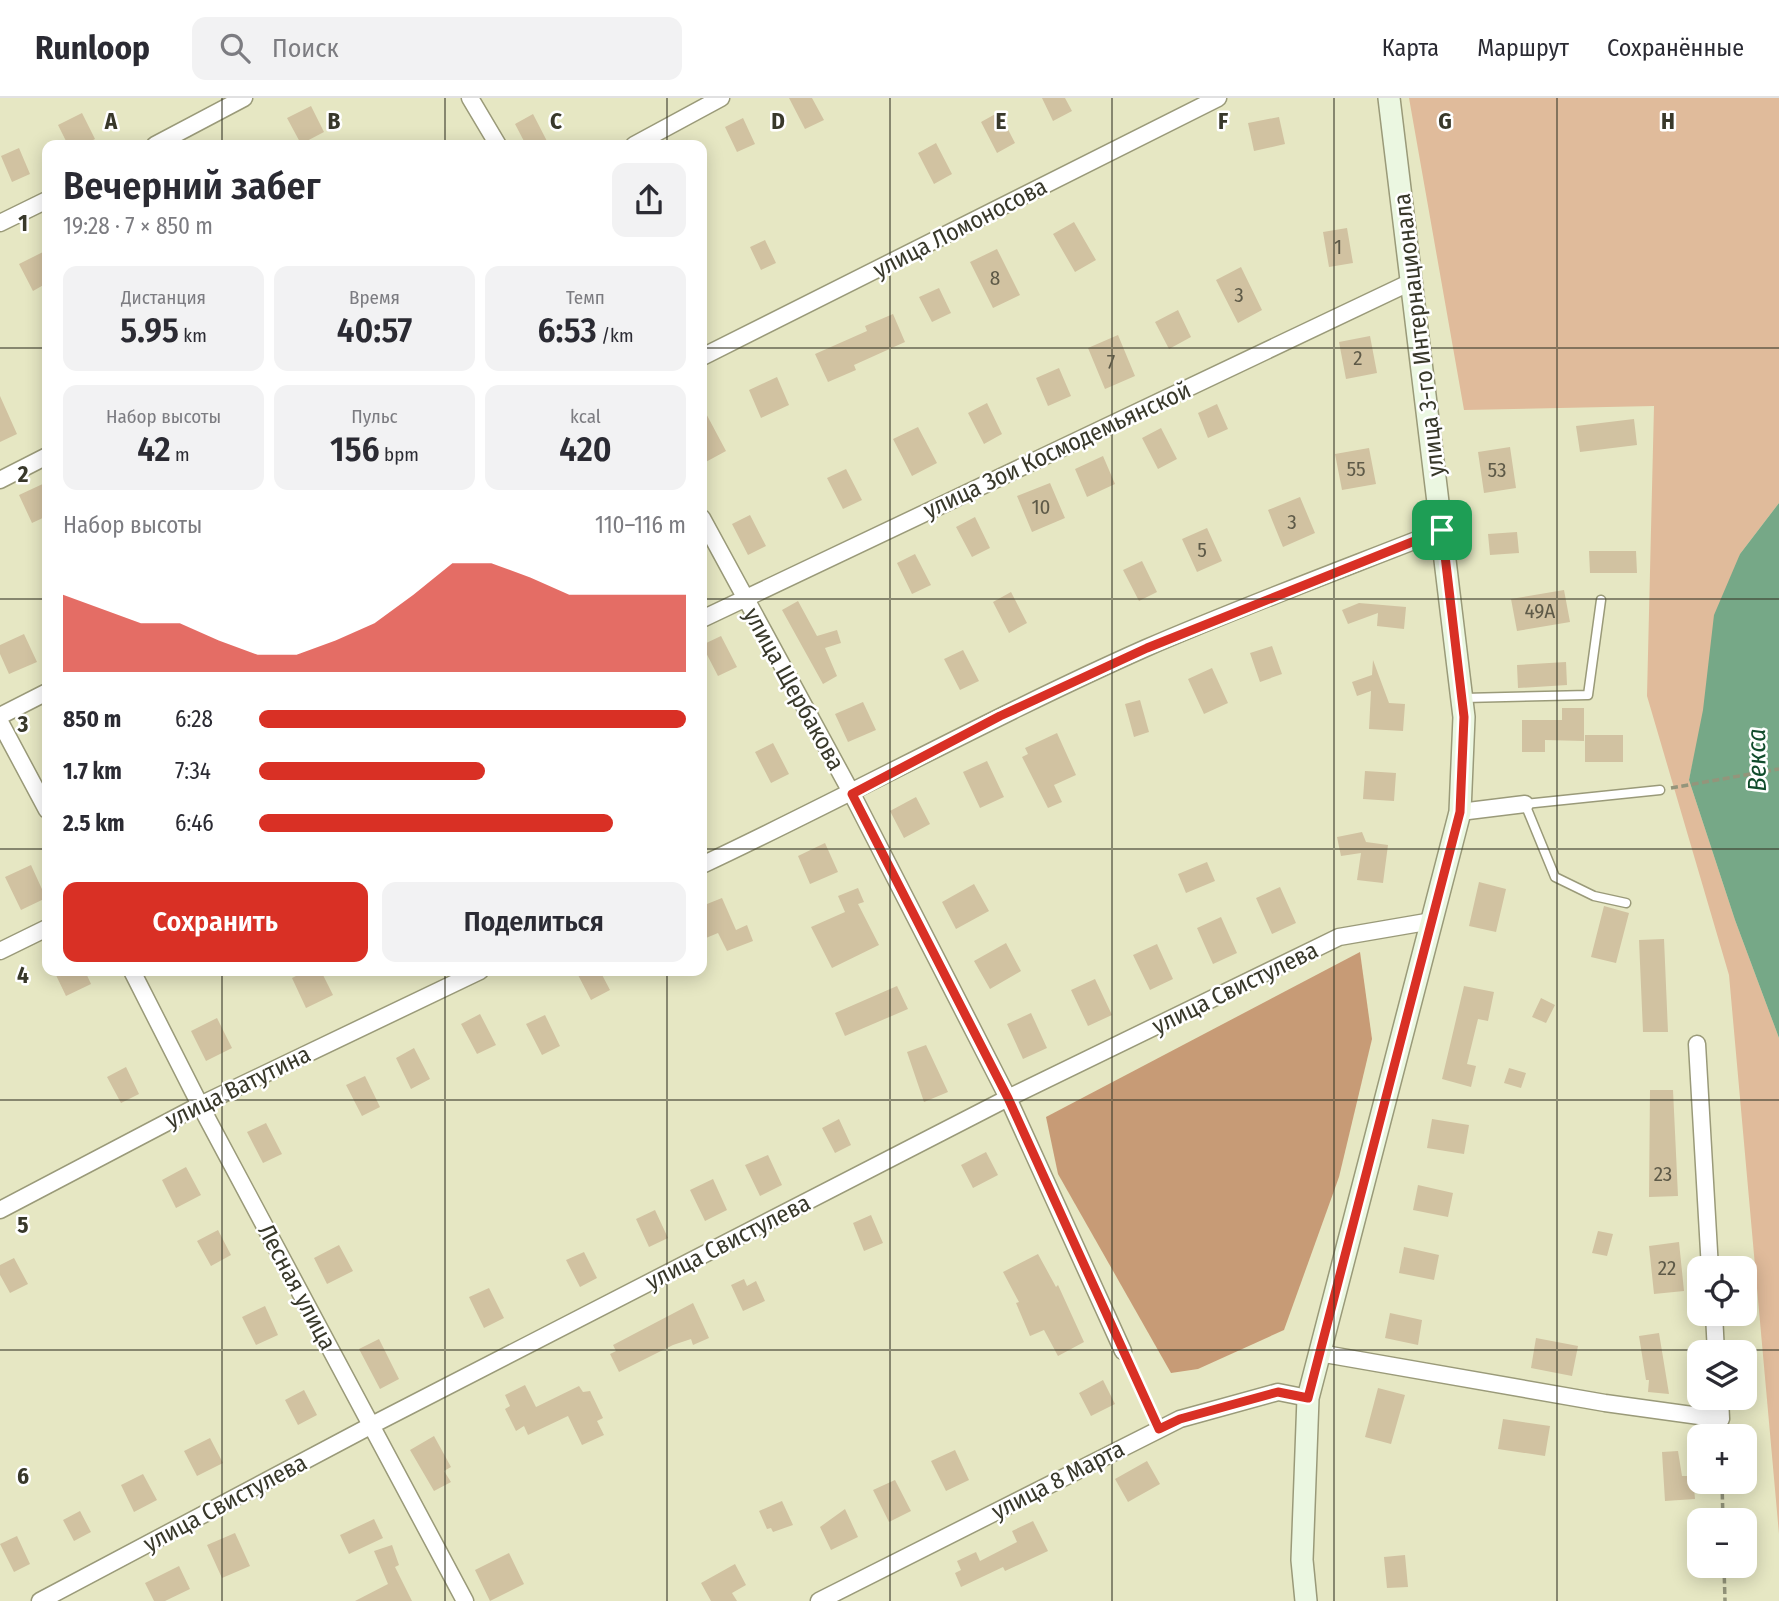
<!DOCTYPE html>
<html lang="ru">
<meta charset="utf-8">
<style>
:root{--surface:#fff;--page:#f2f2f3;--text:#2b2b33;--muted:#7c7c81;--line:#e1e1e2;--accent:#d93025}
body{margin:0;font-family:"Fira Sans Condensed",sans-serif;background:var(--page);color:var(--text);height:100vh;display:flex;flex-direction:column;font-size:26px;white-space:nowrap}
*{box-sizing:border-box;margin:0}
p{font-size:23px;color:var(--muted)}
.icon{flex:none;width:38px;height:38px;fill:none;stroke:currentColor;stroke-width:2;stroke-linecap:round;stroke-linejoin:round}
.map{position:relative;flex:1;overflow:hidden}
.sheet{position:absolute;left:42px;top:42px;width:665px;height:836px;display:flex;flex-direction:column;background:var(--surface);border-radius:14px;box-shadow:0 4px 18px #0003}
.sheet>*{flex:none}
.fabs{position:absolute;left:1687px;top:1158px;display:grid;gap:14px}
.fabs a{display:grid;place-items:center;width:70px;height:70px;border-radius:14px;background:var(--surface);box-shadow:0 4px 18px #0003;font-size:35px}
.pin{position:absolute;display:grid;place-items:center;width:60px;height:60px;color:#fff;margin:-30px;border-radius:14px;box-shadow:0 4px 10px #0006}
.round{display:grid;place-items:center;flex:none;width:74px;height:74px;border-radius:14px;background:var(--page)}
.overview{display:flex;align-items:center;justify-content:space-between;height:119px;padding:0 21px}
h1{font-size:38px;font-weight:600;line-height:52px}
.figures{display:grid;grid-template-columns:repeat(3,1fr);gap:10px;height:119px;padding:7px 21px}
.figures div{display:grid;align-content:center;border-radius:14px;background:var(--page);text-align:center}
.figures b{font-size:35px;font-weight:600}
.figures small{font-size:19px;font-weight:400}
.figures p{font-size:19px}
.chart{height:196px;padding:14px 21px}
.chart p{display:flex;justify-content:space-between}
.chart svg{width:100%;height:126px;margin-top:7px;fill:var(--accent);opacity:.7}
.button{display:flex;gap:14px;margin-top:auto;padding:14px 21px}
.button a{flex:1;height:80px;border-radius:14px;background:var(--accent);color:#fff;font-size:28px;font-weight:600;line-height:80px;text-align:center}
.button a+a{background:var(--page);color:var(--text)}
ul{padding:0 21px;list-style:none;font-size:23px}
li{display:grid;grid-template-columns:112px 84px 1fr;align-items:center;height:52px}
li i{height:18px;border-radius:9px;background:var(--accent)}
header{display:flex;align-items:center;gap:42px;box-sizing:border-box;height:98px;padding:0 35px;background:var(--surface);border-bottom:2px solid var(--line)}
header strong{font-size:33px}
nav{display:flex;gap:38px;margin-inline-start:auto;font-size:24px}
.search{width:490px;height:63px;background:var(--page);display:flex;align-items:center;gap:18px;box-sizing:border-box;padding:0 24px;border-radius:14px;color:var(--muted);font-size:26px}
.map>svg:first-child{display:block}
.green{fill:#e0bb9b}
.forest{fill:#c79b76}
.water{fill:#76a887}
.building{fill:#d1c2a1}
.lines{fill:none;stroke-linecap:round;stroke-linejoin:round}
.service-casing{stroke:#9a9a79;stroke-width:11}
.minor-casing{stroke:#9a9a79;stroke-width:19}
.secondary-casing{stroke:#9a9a79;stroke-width:24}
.path{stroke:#94957b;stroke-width:3.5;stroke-dasharray:7 3.5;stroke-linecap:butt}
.service{stroke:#fff;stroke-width:8}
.minor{stroke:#fff;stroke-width:16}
.secondary{stroke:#ebf7e1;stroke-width:21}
.route-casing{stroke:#fff;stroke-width:14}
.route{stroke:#d93025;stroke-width:9}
.grid{fill:none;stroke:#38382a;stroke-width:2;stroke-opacity:0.55}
.labels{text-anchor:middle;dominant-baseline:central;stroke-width:5;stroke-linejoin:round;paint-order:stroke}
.number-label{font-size:21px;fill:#5e5a48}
.street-label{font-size:24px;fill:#38382a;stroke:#fff}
.water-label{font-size:26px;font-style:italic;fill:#114c2c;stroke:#fff}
.grid-label{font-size:23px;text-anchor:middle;font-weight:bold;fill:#38382a;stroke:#fff;stroke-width:5;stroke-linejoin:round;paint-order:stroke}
</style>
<header>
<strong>Runloop</strong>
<div class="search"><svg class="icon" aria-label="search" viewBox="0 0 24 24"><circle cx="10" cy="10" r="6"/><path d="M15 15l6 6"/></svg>Поиск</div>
<nav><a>Карта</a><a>Маршрут</a><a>Сохранённые</a></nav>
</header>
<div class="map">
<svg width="1779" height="1503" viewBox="0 0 1779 1503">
<rect width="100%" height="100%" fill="#e6e7c3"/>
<path class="green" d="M 1409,0 L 1779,0 L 1779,405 L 1740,456 L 1689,682 L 1735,822 L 1779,940 L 1779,1436 L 1729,877 L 1647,598 L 1654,308 L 1464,312 Z"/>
<path class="forest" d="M 1360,854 L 1372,941 L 1339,1079 L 1284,1232 L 1198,1271 L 1171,1275 L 1058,1076 L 1046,1019 Z"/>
<path class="water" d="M 1779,405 L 1779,940 L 1735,822 L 1689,682 L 1703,612 L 1714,517 L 1740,456 Z"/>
<path class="building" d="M 789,0 L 812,0 L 824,22 L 805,31 Z
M 1042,0 L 1065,0 L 1072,13 L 1053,23 Z
M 311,8 L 324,34 L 301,46 L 287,20 Z
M 999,14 L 1015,45 L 997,55 L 981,24 Z
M 82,15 L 95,41 L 84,47 L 68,47 L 58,27 Z
M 533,16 L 549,47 L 526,47 L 515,26 Z
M 1279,19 L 1285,46 L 1254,53 L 1248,25 Z
M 743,20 L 755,46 L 737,54 L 725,29 Z
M 936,45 L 952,76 L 934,86 L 918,55 Z
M 19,50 L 30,76 L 12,84 L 1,58 Z
M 1074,124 L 1096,162 L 1075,174 L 1053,136 Z
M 1347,130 L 1353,165 L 1329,169 L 1323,134 Z
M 765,142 L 776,165 L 761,172 L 750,149 Z
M 997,151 L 1020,197 L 993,210 L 970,164 Z
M 43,154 L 47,162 L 47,185 L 33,193 L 19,166 Z
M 1241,169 L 1262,212 L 1238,225 L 1216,182 Z
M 939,190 L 951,215 L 932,224 L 919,199 Z
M 1178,212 L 1191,239 L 1169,251 L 1155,224 Z
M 893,216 L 905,244 L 854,267 L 856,272 L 828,284 L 815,256 L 867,233 L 865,228 Z
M 1118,237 L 1135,278 L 1105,291 L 1088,250 Z
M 1370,238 L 1377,275 L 1346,281 L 1339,244 Z
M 1059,270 L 1071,298 L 1048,308 L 1036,280 Z
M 777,279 L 789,307 L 761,320 L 749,292 Z
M 0,298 L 17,336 L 0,344 Z
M 987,305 L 1002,336 L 984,346 L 968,315 Z
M 1217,306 L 1228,331 L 1208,340 L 1198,315 Z
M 702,308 L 726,353 L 702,366 Z
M 1634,321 L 1637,347 L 1580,354 L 1576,328 Z
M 918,329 L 937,365 L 912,378 L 893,341 Z
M 1161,330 L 1177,361 L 1158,371 L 1142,340 Z
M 1510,349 L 1516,390 L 1484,395 L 1478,354 Z
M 1369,350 L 1376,386 L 1342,392 L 1335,356 Z
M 1103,358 L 1115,386 L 1087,399 L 1075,371 Z
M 846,371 L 862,402 L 843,411 L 827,380 Z
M 47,384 L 47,418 L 32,425 L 19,397 Z
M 1050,385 L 1065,420 L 1032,434 L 1017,398 Z
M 1300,399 L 1315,435 L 1283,449 L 1268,412 Z
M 750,417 L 766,448 L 748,457 L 732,426 Z
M 975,419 L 990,450 L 972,459 L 956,429 Z
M 1207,430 L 1222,463 L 1197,474 L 1182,441 Z
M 1517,434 L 1519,455 L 1490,457 L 1488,436 Z
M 1589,453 L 1636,453 L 1637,475 L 1590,475 Z
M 915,456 L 931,487 L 912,496 L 897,465 Z
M 1142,463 L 1157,494 L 1139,503 L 1123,472 Z
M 1564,492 L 1570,524 L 1517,533 L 1511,501 Z
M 1011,494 L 1027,525 L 1009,535 L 993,504 Z
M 798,503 L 817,538 L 837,532 L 841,545 L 825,550 L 837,578 L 823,586 L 782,512 Z
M 1359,505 L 1406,509 L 1404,531 L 1377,528 L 1378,515 L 1348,526 L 1342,512 Z
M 24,536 L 37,564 L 9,576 L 0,556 L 0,547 Z
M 721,538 L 737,569 L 718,578 L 702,547 Z
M 1272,548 L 1282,576 L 1260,584 L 1250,555 Z
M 963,552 L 979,583 L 960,592 L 944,561 Z
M 1373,562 L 1389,605 L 1405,606 L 1403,633 L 1369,631 L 1371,593 L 1357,598 L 1352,584 L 1372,577 Z
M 1566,564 L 1567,587 L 1518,590 L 1517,567 Z
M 1212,570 L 1228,605 L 1204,616 L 1188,581 Z
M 1140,602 L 1149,634 L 1134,639 L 1125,606 Z
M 863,604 L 876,632 L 848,644 L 835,616 Z
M 1562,610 L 1584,610 L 1584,643 L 1545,642 L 1545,654 L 1522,654 L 1522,622 L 1562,622 Z
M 1057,635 L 1076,677 L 1054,687 L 1062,704 L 1048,710 L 1022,659 L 1028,656 L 1025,650 Z
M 1585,637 L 1623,637 L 1623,664 L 1585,664 Z
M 773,645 L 789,676 L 771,685 L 755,654 Z
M 987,663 L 1004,699 L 980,710 L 963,674 Z
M 1365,673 L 1396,675 L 1394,703 L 1363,701 Z
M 916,699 L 930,726 L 904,740 L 890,713 Z
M 1362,734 L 1366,744 L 1388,747 L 1383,785 L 1357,782 L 1361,755 L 1341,758 L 1337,739 Z
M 825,745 L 838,774 L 810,786 L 798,758 Z
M 1207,764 L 1215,783 L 1186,795 L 1178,776 Z
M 31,767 L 46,800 L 21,812 L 5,779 Z
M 1479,784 L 1506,791 L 1496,834 L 1469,828 Z
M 974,786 L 989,813 L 956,831 L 942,804 Z
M 1280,789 L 1296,825 L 1272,836 L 1256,800 Z
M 858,790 L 864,804 L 858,806 L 879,847 L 832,870 L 811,829 L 845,814 L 838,798 Z
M 722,800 L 736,832 L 747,827 L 753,843 L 727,853 L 718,835 L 706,840 L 702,830 L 702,808 Z
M 1604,808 L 1629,815 L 1616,865 L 1591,859 Z
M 1221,819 L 1237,855 L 1213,866 L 1197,830 Z
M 1664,841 L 1668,934 L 1643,934 L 1639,842 Z
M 1006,845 L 1021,873 L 990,891 L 974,863 Z
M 1157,846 L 1173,881 L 1150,892 L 1133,857 Z
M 54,873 L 85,873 L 91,886 L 66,898 Z
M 306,873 L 321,873 L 333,897 L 306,910 L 292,880 Z
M 576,873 L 600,873 L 610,892 L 591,902 Z
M 1095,881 L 1112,917 L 1088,928 L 1071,892 Z
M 897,888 L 908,911 L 845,938 L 835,915 Z
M 1464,888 L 1494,894 L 1488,923 L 1478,921 L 1467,966 L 1476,968 L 1471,989 L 1442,981 Z
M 1541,900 L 1555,907 L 1546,925 L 1532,919 Z
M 1031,915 L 1047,950 L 1023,961 L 1007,926 Z
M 480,916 L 496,947 L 477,956 L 461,926 Z
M 545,917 L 560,948 L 542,957 L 526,926 Z
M 217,920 L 232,950 L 206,963 L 191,933 Z
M 926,947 L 948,994 L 924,1004 L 907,954 Z
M 414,950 L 430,981 L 411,991 L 396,960 Z
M 126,969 L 139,996 L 121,1005 L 107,979 Z
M 1509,970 L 1526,975 L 1521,990 L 1504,985 Z
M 365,978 L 380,1009 L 362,1018 L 346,987 Z
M 1650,992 L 1673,992 L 1678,1098 L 1649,1099 Z
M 839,1021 L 851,1047 L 835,1055 L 822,1030 Z
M 1432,1021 L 1469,1027 L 1464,1056 L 1427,1050 Z
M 266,1025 L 282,1056 L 263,1065 L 247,1034 Z
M 986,1054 L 998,1077 L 973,1090 L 961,1067 Z
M 768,1057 L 782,1087 L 760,1098 L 745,1067 Z
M 186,1069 L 201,1097 L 176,1110 L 162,1082 Z
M 713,1081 L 727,1112 L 705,1123 L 690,1092 Z
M 1418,1087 L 1453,1095 L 1448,1119 L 1413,1112 Z
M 655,1112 L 668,1140 L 649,1149 L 636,1121 Z
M 871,1117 L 883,1145 L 864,1153 L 853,1125 Z
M 218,1132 L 231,1157 L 211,1168 L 197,1143 Z
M 1598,1133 L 1613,1136 L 1607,1158 L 1592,1155 Z
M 1679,1144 L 1684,1193 L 1654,1196 L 1649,1148 Z
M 339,1147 L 353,1173 L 327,1186 L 314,1160 Z
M 1404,1149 L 1439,1157 L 1434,1182 L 1399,1175 Z
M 584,1154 L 597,1180 L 580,1189 L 566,1162 Z
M 1038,1156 L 1056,1189 L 1058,1187 L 1084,1244 L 1058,1258 L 1044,1232 L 1030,1238 L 1016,1205 L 1019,1204 L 1003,1174 Z
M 14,1160 L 28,1186 L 10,1195 L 0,1177 L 0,1167 Z
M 744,1181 L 747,1188 L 756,1183 L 765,1203 L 743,1213 L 731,1187 Z
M 489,1190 L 504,1220 L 484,1230 L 469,1199 Z
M 693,1205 L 709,1240 L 693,1247 L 691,1241 L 673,1247 L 619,1274 L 610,1256 L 616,1253 L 613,1247 Z
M 265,1208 L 278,1237 L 256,1247 L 242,1219 Z
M 1390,1215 L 1422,1222 L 1418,1247 L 1385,1240 Z
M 1659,1235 L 1669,1296 L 1648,1294 L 1649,1282 L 1646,1282 L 1639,1238 Z
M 1536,1240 L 1578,1248 L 1572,1278 L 1531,1270 Z
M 379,1241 L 399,1281 L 380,1291 L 359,1251 Z
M 1103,1282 L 1115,1306 L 1091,1318 L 1079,1295 Z
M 525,1287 L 536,1309 L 579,1288 L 583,1294 L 590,1293 L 603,1320 L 597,1323 L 604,1337 L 582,1347 L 568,1318 L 528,1337 L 524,1328 L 516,1333 L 505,1311 L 510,1308 L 505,1297 Z
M 1378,1290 L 1405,1297 L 1391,1346 L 1365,1339 Z
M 304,1292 L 317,1317 L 298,1327 L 285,1302 Z
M 1503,1321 L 1550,1328 L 1545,1358 L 1498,1351 Z
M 434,1338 L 451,1369 L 444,1373 L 451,1384 L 434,1393 L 410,1352 Z
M 210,1340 L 223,1365 L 197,1378 L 184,1353 Z
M 955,1352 L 969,1382 L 946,1393 L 931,1363 Z
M 1678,1353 L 1682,1378 L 1693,1378 L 1695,1401 L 1665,1403 L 1662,1354 Z
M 1147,1363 L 1160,1386 L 1128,1404 L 1115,1381 Z
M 143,1376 L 157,1402 L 134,1414 L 121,1387 Z
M 895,1382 L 911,1413 L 889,1424 L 873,1392 Z
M 782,1403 L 793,1427 L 773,1434 L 771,1430 L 767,1431 L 759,1413 Z
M 845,1411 L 858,1439 L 831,1452 L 820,1429 Z
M 80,1413 L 91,1434 L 74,1443 L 63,1422 Z
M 374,1421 L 383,1440 L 349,1456 L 340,1437 Z
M 1033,1423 L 1048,1453 L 1005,1473 L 1003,1469 L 961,1489 L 955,1475 L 961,1472 L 957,1463 L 976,1454 L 980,1463 L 1017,1444 L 1012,1433 Z
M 235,1435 L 250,1468 L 222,1480 L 207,1447 Z
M 17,1438 L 30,1466 L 14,1474 L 0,1446 Z
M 392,1447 L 399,1467 L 395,1469 L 412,1503 L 355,1503 L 388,1486 L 374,1453 Z
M 509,1455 L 524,1486 L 490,1503 L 475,1472 Z
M 1405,1457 L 1408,1489 L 1387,1490 L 1384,1459 Z
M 735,1466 L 746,1487 L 732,1495 L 737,1503 L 711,1503 L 701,1485 Z
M 179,1468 L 190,1491 L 165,1503 L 154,1503 L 145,1485 Z"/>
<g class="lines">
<g class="service-casing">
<path id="service" d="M 1464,600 L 1588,597 L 1601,502
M 1626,805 L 1594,798 L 1555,779 L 1525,706 L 1660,692"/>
</g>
<g class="minor-casing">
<path id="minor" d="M 470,0 L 498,47
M 155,47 L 244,0
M 634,47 L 721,0
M 0,125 L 47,102
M 702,259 L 1218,0
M 0,382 L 47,358
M 702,420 L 852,696 L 1008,1000 L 1123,1253
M 702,521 L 1413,183
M 0,618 L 47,594
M 0,624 L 47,712
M 1460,714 L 1525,706
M 702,767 C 851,697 995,617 1146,550 C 1243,508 1343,471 1442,432
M 0,853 L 47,830
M 132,873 L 200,1007 L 465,1503
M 1697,946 L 1710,1171
M 0,1112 L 200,1007 L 480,873
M 1714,1216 L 1716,1255
M 1319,1255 L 1605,1305 L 1721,1321 L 1720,1300
M 40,1503 L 372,1327 L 1008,1000 L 1339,839 L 1432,823
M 819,1503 L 1180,1321 L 1278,1294 L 1308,1300"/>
</g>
<g class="secondary-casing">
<path id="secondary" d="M 1306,1503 L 1302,1462 L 1308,1300 L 1460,714 L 1464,619 L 1389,0"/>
</g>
<path class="path" d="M 1671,690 L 1779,671
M 1130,1266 L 1153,1316
M 1722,1384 L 1723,1423
M 1724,1468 L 1725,1503"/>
<use href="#service" class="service"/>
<use href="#minor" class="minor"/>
<use href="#secondary" class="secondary"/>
</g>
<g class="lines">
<g class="route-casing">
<path id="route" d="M 1442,432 L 1464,619 L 1460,714 L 1308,1300 L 1278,1294 L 1180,1321 L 1159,1331 L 1008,1000 L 852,696 L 1000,618 L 1147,550 Z"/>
</g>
<use href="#route" class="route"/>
</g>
<path class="grid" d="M 222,0 L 222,47M 445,0 L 445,47M 667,0 L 667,47M 890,0 L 890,1503M 1112,0 L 1112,1503M 1334,0 L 1334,1503M 1557,0 L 1557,1503M 0,250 L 47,250M 702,250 L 1779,250M 0,501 L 47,501M 702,501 L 1779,501M 0,751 L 47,751M 702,751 L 1779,751M 222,873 L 222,1503M 445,873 L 445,1503M 667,873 L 667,1503M 0,1002 L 1779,1002M 0,1252 L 1779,1252"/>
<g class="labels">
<g class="number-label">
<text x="1338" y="149">1</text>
<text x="995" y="180">8</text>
<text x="1239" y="197">3</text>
<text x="1358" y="260">2</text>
<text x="1111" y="264">7</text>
<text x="1356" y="371">55</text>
<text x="1497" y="372">53</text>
<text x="1041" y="409">10</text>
<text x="1292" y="424">3</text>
<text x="1202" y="452">5</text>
<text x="1540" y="513">49А</text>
<text x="1663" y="1076">23</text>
<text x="1667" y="1170">22</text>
</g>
<g class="street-label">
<text transform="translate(960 130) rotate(-27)">улица Ломоносова</text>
<text transform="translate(1419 237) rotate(-97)">улица 3-го Интернационала</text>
<text transform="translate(1057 352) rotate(-25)">улица Зои Космодемьянской</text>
<text transform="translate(794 591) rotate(61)">улица Щербакова</text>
<text transform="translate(1235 890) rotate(-26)">улица Свистулева</text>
<text transform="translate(238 989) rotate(-26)">улица Ватутина</text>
<text transform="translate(728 1144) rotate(-27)">улица Свистулева</text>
<text transform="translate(297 1189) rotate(62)">Лесная улица</text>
<text transform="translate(1058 1382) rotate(-27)">улица 8 Марта</text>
<text transform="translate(225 1405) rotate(-28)">улица Свистулева</text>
</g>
<g class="water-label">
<text transform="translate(1757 662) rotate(-91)">Векса</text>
</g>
</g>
<g class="grid-label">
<text x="111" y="31">A</text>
<text x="334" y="31">B</text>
<text x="556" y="31">C</text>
<text x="778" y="31">D</text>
<text x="1001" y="31">E</text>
<text x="1223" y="31">F</text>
<text x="1445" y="31">G</text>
<text x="1668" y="31">H</text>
<text x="23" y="133">1</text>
<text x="23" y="384">2</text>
<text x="23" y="634">3</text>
<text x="23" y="885">4</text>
<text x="23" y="1135">5</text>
<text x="23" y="1386">6</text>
</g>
</svg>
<div class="fabs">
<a><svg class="icon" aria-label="locate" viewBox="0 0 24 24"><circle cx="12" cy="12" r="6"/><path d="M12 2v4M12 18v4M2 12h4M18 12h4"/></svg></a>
<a><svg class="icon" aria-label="layers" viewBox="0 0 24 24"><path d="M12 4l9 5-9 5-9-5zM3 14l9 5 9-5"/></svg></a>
<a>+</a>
<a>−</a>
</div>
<div class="pin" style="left:1442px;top:432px;background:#1e9e55"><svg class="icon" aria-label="arrive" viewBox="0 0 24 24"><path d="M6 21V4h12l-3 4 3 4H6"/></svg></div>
<section class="sheet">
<div class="overview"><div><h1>Вечерний забег</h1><p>19:28 · 7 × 850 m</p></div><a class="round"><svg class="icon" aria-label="share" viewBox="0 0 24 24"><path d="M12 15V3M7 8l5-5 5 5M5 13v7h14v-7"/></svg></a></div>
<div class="figures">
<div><p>Дистанция</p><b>5.95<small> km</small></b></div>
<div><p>Время</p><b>40:57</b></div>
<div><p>Темп</p><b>6:53<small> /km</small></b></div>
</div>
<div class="figures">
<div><p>Набор высоты</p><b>42<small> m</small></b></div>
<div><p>Пульс</p><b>156<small> bpm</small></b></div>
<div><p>kcal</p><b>420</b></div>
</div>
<div class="chart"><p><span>Набор высоты</span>110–116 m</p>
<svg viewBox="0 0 160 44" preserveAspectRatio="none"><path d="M0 44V17L10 22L20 27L30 27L40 33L50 38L60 38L70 33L80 27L90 17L100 6L110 6L120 11L130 17L140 17L150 17L160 17V44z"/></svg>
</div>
<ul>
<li><b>850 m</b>6:28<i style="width:100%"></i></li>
<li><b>1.7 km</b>7:34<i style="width:53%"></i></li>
<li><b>2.5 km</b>6:46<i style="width:83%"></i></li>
</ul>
<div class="button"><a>Сохранить</a><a>Поделиться</a></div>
</section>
</div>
